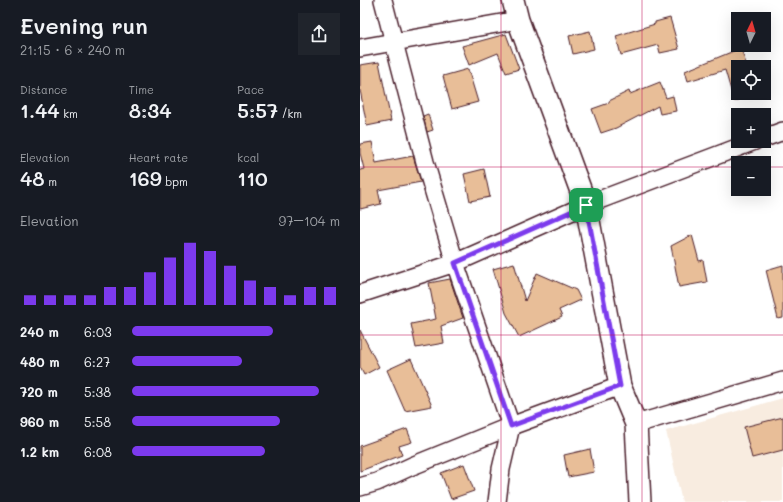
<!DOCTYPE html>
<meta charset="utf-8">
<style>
:root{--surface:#171b24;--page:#20242c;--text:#f1f3f6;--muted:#9ea1a6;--accent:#7c3aed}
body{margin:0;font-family:Mali,sans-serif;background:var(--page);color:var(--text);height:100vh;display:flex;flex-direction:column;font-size:15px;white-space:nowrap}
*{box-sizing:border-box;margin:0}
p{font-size:13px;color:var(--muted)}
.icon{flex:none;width:22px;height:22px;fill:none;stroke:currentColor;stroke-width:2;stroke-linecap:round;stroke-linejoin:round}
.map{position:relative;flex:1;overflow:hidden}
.drawer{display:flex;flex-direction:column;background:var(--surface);width:360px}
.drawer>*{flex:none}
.needle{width:26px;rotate:5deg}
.buttons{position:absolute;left:371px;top:12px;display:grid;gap:8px}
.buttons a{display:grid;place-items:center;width:40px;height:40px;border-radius:0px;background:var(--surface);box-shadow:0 4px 16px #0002;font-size:20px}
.pin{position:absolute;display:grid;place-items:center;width:34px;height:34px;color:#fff;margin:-17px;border-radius:8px;box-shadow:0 2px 6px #0006}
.round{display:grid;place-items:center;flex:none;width:42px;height:42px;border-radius:0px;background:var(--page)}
.summary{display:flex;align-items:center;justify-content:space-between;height:68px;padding:0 20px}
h1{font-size:22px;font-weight:600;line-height:30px}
.figures{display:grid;grid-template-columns:repeat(3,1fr);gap:6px;height:68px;padding:4px 20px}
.figures div{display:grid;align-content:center}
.figures b{font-size:20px;font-weight:600}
.figures small{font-size:11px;font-weight:400}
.figures p{font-size:11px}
.chart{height:112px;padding:8px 20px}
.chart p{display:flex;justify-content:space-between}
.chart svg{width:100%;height:72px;margin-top:4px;stroke:var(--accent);stroke-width:6}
ul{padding:0 20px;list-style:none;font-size:13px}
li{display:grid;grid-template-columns:64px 48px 1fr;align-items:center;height:30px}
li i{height:10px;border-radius:5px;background:var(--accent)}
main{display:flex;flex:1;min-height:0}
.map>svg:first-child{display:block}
.built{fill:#f8ece0}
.building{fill:#e8be98;stroke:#4a1f2b}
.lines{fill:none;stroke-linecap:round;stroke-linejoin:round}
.minor-casing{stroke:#4a1f2b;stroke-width:20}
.tertiary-casing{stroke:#4a1f2b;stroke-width:24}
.minor{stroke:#fff;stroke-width:17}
.tertiary{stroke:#fff;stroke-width:21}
.route-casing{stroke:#fff;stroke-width:8}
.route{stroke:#7c3aed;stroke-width:5}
.grid{fill:none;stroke:#c2185b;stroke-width:1;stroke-opacity:0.55}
</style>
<main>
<section class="drawer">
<div class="summary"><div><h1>Evening run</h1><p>21:15 · 6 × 240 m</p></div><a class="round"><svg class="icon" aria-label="share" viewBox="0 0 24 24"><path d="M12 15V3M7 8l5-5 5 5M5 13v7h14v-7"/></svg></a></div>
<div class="figures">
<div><p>Distance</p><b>1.44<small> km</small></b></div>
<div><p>Time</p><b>8:34</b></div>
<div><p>Pace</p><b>5:57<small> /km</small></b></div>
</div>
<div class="figures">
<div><p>Elevation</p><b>48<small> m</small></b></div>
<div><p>Heart rate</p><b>169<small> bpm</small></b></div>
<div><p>kcal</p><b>110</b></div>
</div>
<div class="chart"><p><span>Elevation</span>97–104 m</p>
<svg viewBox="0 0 160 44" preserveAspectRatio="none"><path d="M5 44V38M15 44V38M25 44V38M35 44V38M45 44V33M55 44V33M65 44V24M75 44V15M85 44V6M95 44V11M105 44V20M115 44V29M125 44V33M135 44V38M145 44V33M155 44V33"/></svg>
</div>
<ul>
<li><b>240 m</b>6:03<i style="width:68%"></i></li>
<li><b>480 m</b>6:27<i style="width:53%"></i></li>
<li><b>720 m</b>5:38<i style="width:90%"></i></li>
<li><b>960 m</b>5:58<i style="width:71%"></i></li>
<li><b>1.2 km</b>6:08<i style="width:64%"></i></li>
</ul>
</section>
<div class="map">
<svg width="423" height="502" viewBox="0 0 423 502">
<rect width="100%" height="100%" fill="#fff"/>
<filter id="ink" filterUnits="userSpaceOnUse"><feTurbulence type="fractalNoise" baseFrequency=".025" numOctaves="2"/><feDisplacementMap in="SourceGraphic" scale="8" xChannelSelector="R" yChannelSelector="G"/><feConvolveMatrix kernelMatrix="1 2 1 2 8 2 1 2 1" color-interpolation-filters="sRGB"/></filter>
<g filter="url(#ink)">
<path class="built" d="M 423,398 L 423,502 L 322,502 L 306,431 Z"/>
<path class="building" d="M 310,18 L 319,49 L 300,53 L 298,45 L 261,55 L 256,36 L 295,24 L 295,22 Z
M 230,31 L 234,49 L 213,54 L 209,36 Z
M 146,34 L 159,69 L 146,73 L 138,53 L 109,65 L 102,46 Z
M 381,48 L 387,67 L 378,67 L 378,101 L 374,101 L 365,70 L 328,81 L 325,71 Z
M 19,62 L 31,121 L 7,126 L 0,90 L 0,65 Z
M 108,69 L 118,102 L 92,109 L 83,76 Z
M 300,82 L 306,98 L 313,96 L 316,111 L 300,114 L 298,106 L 256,128 L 241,133 L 232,109 L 249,103 L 249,101 L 269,91 L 270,94 Z
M 68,114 L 73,130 L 67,132 L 63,116 Z
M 12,142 L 16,163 L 53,156 L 61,182 L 18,190 L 21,204 L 0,209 L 0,170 L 4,169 L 0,153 L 0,144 Z
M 124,169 L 130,197 L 110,201 L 104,174 Z
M 332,235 L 339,261 L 343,260 L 347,282 L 319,287 L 311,246 Z
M 154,263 L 165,301 L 177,273 L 216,290 L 221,300 L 199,310 L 202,317 L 159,337 L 146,313 L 133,269 Z
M 423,265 L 423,318 L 418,319 L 406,270 Z
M 90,279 L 103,318 L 81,326 L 84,343 L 56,348 L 51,324 L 76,319 L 69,283 Z
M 0,330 L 19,367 L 4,375 L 0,367 Z
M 51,359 L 72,406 L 45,411 L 27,370 Z
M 423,417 L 423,450 L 392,458 L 384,427 Z
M 47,429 L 52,442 L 39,446 L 42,455 L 0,471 L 0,446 Z
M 230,449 L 234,472 L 208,477 L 204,455 Z
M 104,464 L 114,491 L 91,499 L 81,473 Z"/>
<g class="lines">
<g class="minor-casing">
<path id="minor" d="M 23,0 L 65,162 L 95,263 L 151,426 L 141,469 L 137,502
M 0,48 L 158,20
M 404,138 L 423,131
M 0,294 L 95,263 L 226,205 L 395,141
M 276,424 L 423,381
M 0,487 L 17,482 L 52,466 L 151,426 L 260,386"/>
</g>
<g class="tertiary-casing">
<path id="tertiary" d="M 153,0 L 158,20 L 226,205 L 260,386 L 276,424 L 280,502"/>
</g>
<use href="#minor" class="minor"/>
<use href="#tertiary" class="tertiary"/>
</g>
</g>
<g class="lines" filter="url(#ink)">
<g class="route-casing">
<path id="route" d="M 226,205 L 260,386 L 151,426 L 95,263 Z"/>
</g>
<use href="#route" class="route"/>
</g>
<path class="grid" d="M 141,0 L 141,502M 282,0 L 282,502M 0,167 L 378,167M 404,167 L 423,167M 0,335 L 423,335"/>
</svg>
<div class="buttons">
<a><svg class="needle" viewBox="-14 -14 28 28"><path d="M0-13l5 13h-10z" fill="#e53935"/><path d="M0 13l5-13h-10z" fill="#9ea1a6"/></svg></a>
<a><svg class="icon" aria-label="locate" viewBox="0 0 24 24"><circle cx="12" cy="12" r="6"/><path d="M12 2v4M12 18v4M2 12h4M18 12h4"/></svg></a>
<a>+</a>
<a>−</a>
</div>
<div class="pin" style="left:226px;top:205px;background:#1e9e55"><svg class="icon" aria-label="arrive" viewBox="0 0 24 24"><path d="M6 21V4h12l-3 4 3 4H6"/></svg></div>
</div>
</main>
